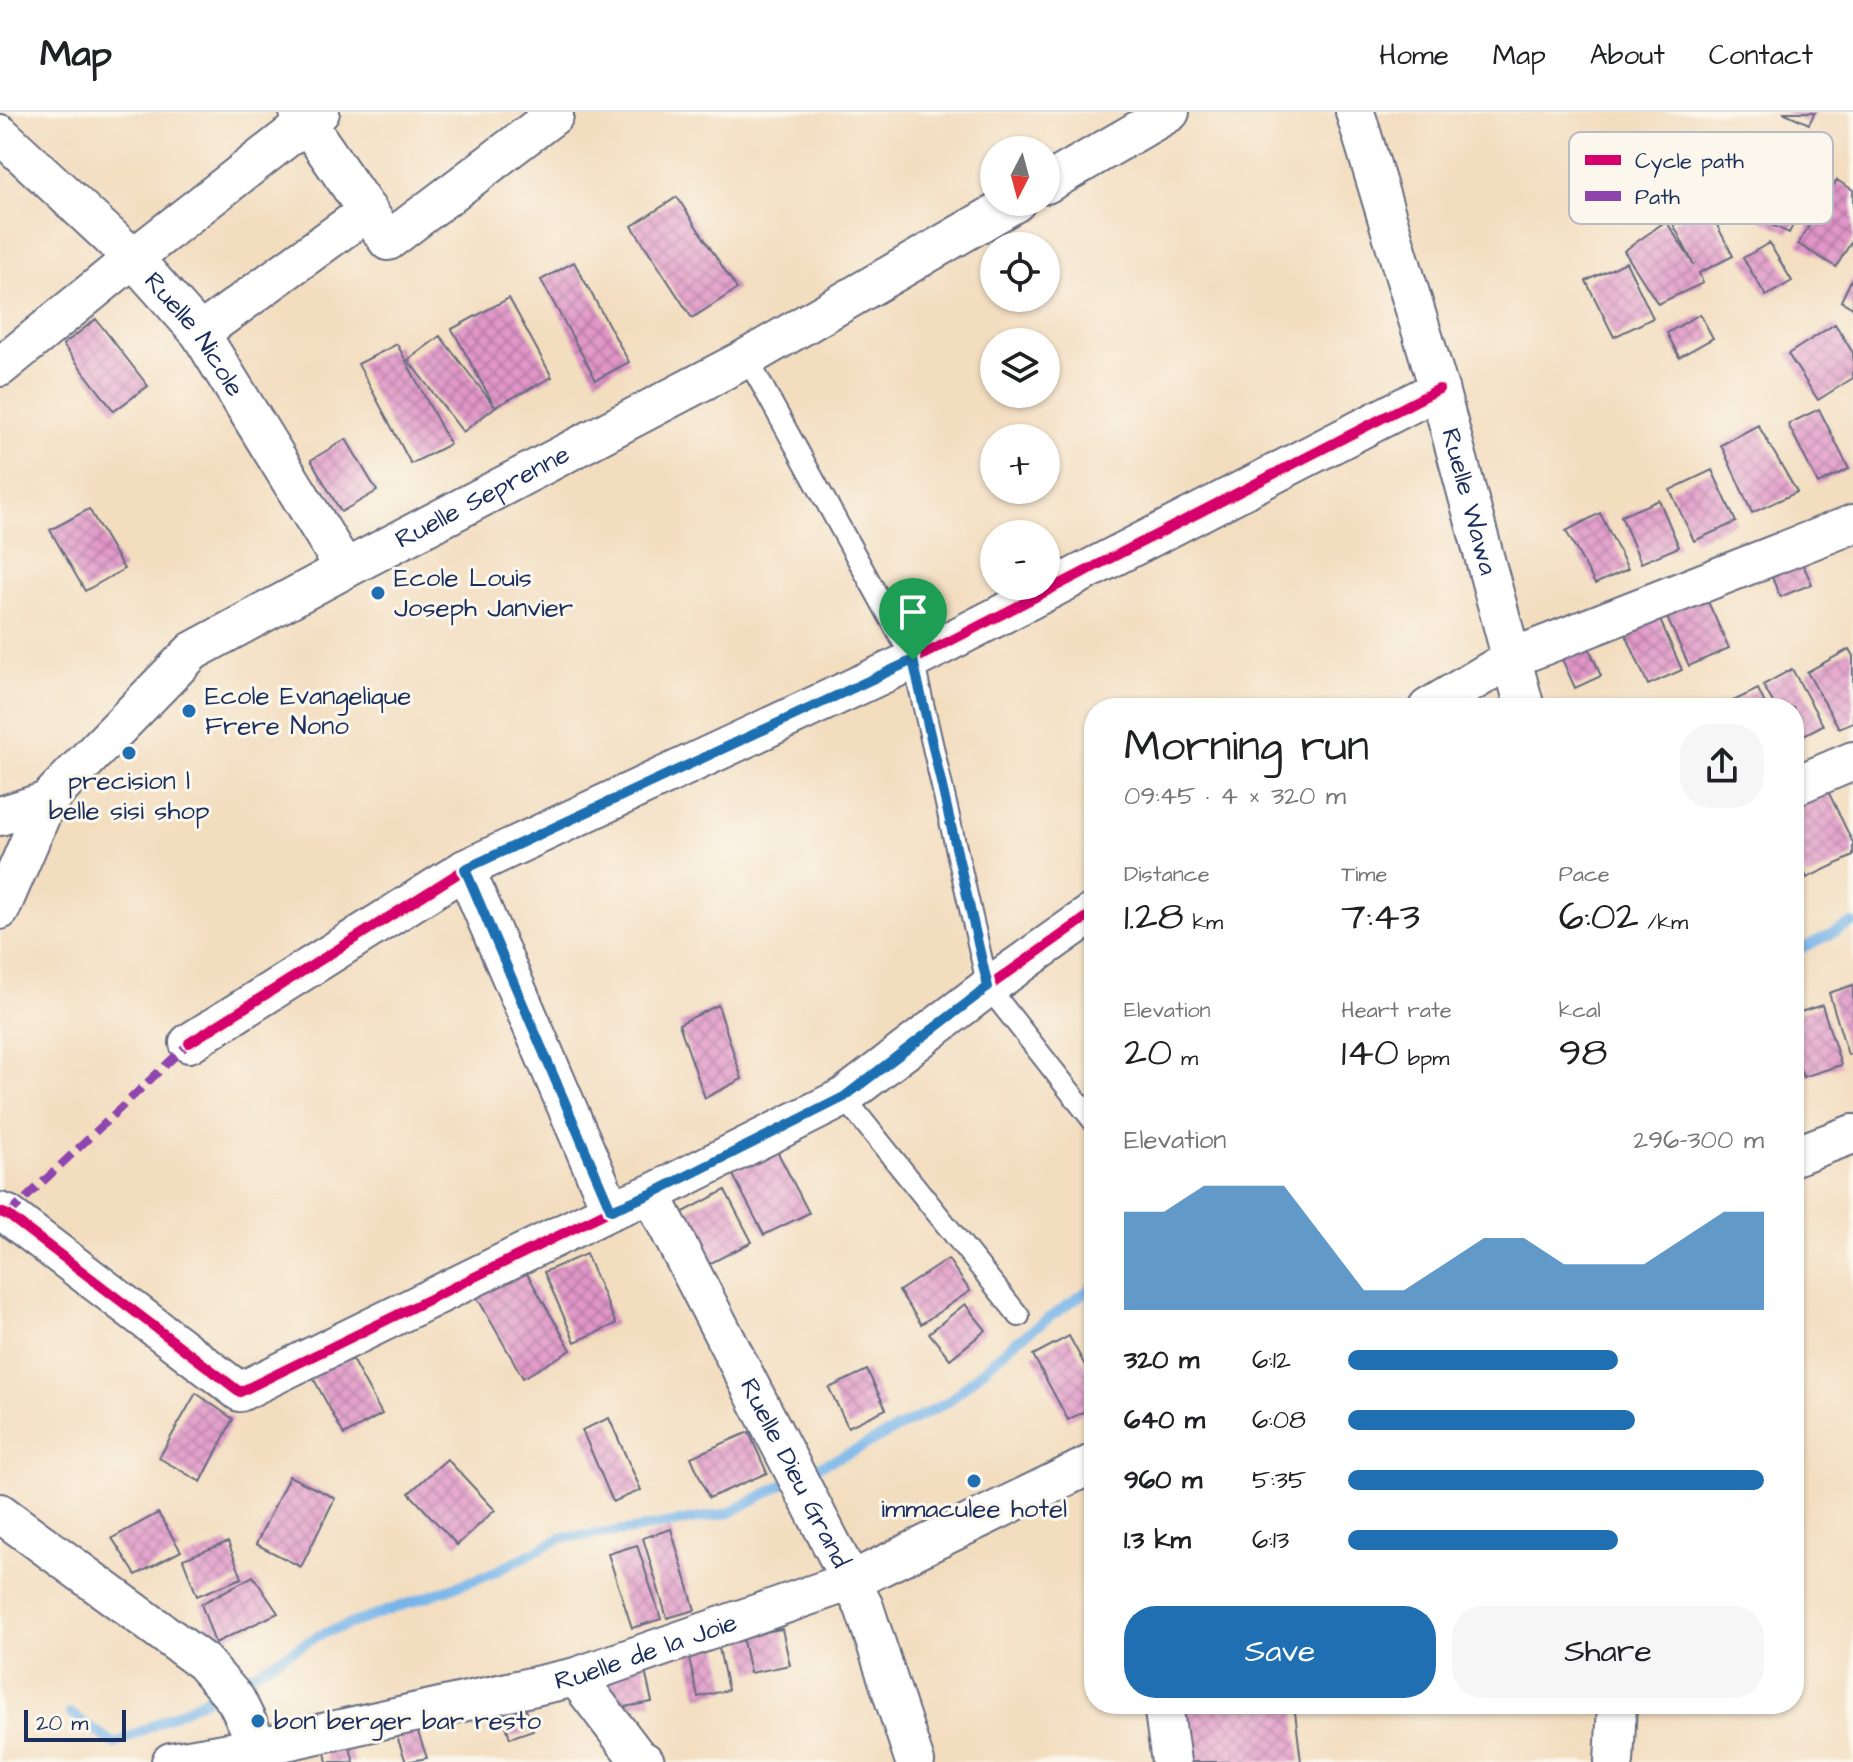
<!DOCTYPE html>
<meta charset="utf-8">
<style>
:root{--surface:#fff;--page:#f6f6f6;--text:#202124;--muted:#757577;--line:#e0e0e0;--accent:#1f6fb2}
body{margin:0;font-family:"Architects Daughter",sans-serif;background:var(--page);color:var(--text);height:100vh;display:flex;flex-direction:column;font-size:30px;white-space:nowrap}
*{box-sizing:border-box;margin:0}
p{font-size:26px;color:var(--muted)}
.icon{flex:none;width:44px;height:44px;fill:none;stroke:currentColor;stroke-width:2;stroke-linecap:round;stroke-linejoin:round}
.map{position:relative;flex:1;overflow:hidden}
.side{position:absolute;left:1084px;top:586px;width:720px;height:1016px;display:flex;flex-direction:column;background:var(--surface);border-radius:32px;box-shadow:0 2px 6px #0004}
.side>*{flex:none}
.needle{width:52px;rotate:186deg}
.controls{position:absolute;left:980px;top:24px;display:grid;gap:16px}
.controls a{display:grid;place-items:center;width:80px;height:80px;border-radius:50%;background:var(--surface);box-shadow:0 2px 6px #0004;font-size:40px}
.scale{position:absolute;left:24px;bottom:20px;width:102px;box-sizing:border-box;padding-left:8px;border:4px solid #1b2f5e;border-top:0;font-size:22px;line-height:28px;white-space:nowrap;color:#1b2f5e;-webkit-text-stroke:6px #fbf7ec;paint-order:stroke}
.pin{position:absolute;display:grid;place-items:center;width:68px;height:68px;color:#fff;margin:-82px -34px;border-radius:50% 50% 50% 0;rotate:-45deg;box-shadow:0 0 8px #0007}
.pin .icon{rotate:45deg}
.round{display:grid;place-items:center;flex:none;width:84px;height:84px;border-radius:32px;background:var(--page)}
.headline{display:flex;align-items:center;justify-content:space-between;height:136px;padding:0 40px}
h1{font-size:44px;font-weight:600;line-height:60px}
.stats{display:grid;grid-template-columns:repeat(3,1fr);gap:12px;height:136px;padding:8px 40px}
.stats div{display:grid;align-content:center}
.stats b{font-size:40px;font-weight:600}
.stats small{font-size:22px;font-weight:400}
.stats p{font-size:22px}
.chart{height:224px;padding:16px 40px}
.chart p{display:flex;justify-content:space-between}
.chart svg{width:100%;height:144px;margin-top:8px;fill:var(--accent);opacity:.7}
.action{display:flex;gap:16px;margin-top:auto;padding:16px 40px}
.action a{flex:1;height:92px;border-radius:32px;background:var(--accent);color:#fff;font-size:32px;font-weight:600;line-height:92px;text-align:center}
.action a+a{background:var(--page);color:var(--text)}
ul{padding:0 40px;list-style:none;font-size:26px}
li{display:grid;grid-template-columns:128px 96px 1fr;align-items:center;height:60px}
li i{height:20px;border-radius:10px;background:var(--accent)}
header{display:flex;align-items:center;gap:48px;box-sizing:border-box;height:112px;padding:0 40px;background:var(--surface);border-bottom:2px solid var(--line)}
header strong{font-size:38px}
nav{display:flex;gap:44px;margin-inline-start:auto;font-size:28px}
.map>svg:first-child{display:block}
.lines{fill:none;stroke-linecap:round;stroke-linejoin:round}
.stream{stroke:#76b4e9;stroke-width:10}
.building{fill:url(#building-cross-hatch)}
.service-casing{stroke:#676c80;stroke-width:24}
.minor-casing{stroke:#676c80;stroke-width:42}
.service{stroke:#fff;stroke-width:20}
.minor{stroke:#fff;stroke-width:38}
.quiet{stroke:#8e44ad;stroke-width:8;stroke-dasharray:16 8;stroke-linecap:butt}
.cycleway-casing{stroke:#fbf7ec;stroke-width:15}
.cycleway{stroke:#d6006c;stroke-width:10}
.route-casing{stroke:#fff;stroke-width:16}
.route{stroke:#1f6fb2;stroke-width:10}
.poi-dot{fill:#1f6fb2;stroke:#fbf7ec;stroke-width:3}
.labels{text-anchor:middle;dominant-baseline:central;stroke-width:6;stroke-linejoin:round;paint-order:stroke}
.street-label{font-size:26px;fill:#1b2f5e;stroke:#fbf7ec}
.poi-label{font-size:26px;fill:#1b2f5e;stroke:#fbf7ec;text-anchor:start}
.key{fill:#fbf7ec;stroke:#b8bbc1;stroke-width:2}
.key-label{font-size:22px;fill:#1b2f5e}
</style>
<header>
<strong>Map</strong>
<nav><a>Home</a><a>Map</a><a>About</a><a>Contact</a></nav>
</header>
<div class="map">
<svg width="1853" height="1650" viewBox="0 0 1853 1650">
<defs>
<pattern id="building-cross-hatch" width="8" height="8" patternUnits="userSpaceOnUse" patternTransform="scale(2)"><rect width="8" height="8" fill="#e196c7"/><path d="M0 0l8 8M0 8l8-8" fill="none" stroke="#b67ba5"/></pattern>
</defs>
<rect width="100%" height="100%" fill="#fbf7ec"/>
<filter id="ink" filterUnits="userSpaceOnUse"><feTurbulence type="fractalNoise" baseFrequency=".0125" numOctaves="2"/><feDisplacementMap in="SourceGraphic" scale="16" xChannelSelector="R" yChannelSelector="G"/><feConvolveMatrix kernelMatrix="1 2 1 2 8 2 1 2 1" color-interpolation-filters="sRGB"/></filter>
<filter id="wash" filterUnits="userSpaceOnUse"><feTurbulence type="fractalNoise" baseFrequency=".006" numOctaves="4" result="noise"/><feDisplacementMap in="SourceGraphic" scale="32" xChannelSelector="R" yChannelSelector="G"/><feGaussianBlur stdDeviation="1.8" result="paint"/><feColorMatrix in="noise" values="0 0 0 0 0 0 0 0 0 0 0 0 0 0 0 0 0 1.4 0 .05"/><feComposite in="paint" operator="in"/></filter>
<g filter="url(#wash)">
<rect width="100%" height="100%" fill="#f3ddbf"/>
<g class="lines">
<path class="stream" d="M 1794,840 L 1853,811
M 805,1360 L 854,1339 L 948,1290 L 1012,1232 L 1094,1174
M 232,1573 L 319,1523 L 491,1462 L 561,1426 L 633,1418 L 729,1401 L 782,1373
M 70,1601 L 115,1632 L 218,1581"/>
</g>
<g id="blocks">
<path class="building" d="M 1783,0 L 1815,0 L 1809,12 Z
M 1770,57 L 1811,77 L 1789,121 L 1748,102 Z
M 1837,68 L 1853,78 L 1853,127 L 1836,155 L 1798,132 Z
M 677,85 L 737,177 L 692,206 L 632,114 Z
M 1706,92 L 1733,144 L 1699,161 L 1703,171 L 1658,192 L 1624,139 L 1666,109 L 1694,153 L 1672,110 Z
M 1769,131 L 1792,169 L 1766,184 L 1743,146 Z
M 574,150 L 629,250 L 596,268 L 541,168 Z
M 1626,150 L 1653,206 L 1614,225 L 1586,169 Z
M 1853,164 L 1853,196 L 1841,189 Z
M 509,186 L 552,265 L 495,295 L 452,217 Z
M 1700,202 L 1713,226 L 1679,245 L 1667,221 Z
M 96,207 L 148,274 L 114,299 L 63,233 Z
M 1835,212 L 1853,241 L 1853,266 L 1818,288 L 1788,242 Z
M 440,224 L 495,295 L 463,320 L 408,248 Z
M 397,232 L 450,332 L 411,352 L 358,252 Z
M 1819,297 L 1849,357 L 1818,372 L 1788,312 Z
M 1758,313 L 1797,380 L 1752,401 L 1721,333 Z
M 346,327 L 377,379 L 341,400 L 311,348 Z
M 1712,358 L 1736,410 L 1694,429 L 1670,378 Z
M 1659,388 L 1679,435 L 1641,451 L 1621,404 Z
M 89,397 L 124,457 L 85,479 L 50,418 Z
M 1600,401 L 1628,457 L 1595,472 L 1566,419 Z
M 1797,440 L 1812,472 L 1780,485 L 1767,453 Z
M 1703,479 L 1729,536 L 1689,554 L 1663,497 Z
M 1657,501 L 1682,558 L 1648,573 L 1623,516 Z
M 1584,524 L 1601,564 L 1575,576 L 1557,536 Z
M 1849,537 L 1853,544 L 1853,610 L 1839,616 L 1807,560 Z
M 1792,557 L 1823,613 L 1794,628 L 1794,596 L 1776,596 L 1763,573 Z
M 1758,577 L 1767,596 L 1727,596 L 1725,593 Z
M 1825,673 L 1853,731 L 1853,744 L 1807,766 L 1794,738 L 1794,687 Z
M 1853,873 L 1853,941 L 1848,943 L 1829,881 Z
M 718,893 L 742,967 L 705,986 L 679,912 Z
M 1822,893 L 1841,953 L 1803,965 L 1794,939 L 1794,902 Z
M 776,1037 L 809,1101 L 764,1123 L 731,1059 Z
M 725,1078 L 752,1130 L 705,1154 L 678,1103 Z
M 586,1142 L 616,1212 L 575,1230 L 544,1160 Z
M 948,1147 L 970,1179 L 921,1212 L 899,1179 Z
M 522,1153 L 571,1238 L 523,1266 L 474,1180 Z
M 965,1192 L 986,1218 L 950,1247 L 929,1221 Z
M 1069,1224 L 1094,1270 L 1094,1294 L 1068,1308 L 1033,1243 Z
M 349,1242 L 382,1302 L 344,1323 L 311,1262 Z
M 867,1258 L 886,1297 L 848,1315 L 829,1276 Z
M 196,1281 L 233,1307 L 201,1370 L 159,1346 Z
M 609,1306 L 641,1378 L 613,1390 L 582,1318 Z
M 749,1320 L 767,1361 L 709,1386 L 691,1345 Z
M 447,1347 L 495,1398 L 457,1433 L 409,1381 Z
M 289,1364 L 335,1386 L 301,1455 L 256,1432 Z
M 158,1401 L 181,1439 L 136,1463 L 112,1426 Z
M 671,1417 L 695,1498 L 667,1506 L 643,1426 Z
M 228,1430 L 242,1466 L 197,1484 L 183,1447 Z
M 637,1433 L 661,1507 L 632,1516 L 608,1442 Z
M 253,1464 L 278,1501 L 215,1531 L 201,1492 Z
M 782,1517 L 790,1553 L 750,1561 L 742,1524 Z
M 717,1527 L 728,1578 L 698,1585 L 686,1534 Z
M 643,1550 L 652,1590 L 613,1597 L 605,1558 Z
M 521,1584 L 533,1618 L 510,1626 L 499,1591 Z
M 1176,1592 L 1294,1592 L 1301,1650 L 1183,1650 Z
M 413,1606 L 427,1646 L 406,1650 L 393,1613 Z
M 347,1625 L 354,1650 L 327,1650 L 323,1631 Z"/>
</g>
</g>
<g filter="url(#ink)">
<use href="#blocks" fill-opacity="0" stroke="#676c80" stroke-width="2"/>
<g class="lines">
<g class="service-casing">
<path id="service" d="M 747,246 L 913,548 L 988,875 L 1094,1010
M 844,985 L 1019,1204"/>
</g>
<g class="minor-casing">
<g id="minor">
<path d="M 299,0 L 388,129 L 554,3 L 552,0"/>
<path id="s1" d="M 1355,0 L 1439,277 L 1525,596"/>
<path id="s2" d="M 0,22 L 133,146 L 200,221 L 345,457"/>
<path d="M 1046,72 L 1170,0"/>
<path d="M 200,221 L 368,99"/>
<path d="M 0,255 L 133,146 L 320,0"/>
<path d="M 1428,596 L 1512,546 L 1853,412"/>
<path d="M 1794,674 L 1853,649"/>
<path d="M 0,704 L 47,689"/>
<path d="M 465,757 L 611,1098"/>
<path id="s3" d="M 0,798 L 47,689 L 193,539 L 345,457 L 747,246 L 1016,90"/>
<path d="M 189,931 L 465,757 L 913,548 L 1439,277"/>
<path d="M 1794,1044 L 1853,1022"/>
<path id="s4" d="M 651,1082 L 864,1495 L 915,1650"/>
<path d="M 0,1100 L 8,1103 L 240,1280 L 611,1098 L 651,1082 L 844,985 L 988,875 L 1094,800"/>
<path d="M 0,1401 L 203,1550 L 236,1588 L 259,1635"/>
<path d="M 576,1565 L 637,1645 L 645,1650"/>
<path d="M 1163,1592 L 1171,1650"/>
<path id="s5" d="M 171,1650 L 259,1635 L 576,1565 L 851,1469 L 1094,1351"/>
<path d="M 1614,1650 L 1617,1592"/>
</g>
</g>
<use href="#service" class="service"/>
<use href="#minor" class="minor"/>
<path class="quiet" d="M 8,1103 L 189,931"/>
<g class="cycleway-casing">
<path id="cycleway" d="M 189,931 L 465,757 L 913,548 L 1439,277
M 0,1100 L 8,1103 L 240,1280 L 611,1098 L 651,1082 L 844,985 L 988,875 L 1094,800"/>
</g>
<use href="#cycleway" class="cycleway"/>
</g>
</g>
<g class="lines" filter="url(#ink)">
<g class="route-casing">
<path id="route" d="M 913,548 L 988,875 L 844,985 L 651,1082 L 611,1098 L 465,757 Z"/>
</g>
<use href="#route" class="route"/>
</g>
<g class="poi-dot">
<circle cx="378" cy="481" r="8"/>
<circle cx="189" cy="599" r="8"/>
<circle cx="129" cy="641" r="8"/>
<circle cx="974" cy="1369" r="8"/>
<circle cx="258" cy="1609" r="8"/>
</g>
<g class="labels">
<g class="street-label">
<text stroke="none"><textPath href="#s2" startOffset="280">Ruelle Nicole</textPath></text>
<text stroke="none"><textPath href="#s3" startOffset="656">Ruelle Seprenne</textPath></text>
<text stroke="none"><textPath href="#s1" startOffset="406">Ruelle Wawa</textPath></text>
<text stroke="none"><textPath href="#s4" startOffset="314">Ruelle Dieu Grand</textPath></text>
<text stroke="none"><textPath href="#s5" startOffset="488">Ruelle de la Joie</textPath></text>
</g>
<g class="poi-label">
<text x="394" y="466">Ecole Louis<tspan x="394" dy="30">Joseph Janvier</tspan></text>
<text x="205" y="584">Ecole Evangelique<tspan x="205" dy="30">Frere Nono</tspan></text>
<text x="129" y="669" text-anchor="middle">precision l<tspan x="129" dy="30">belle sisi shop</tspan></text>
<text x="974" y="1397" text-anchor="middle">immaculee hotel</text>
<text x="274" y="1609">bon berger bar resto</text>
</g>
</g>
<rect x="1569" y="20" width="264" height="92" rx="12" class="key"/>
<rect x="1585" y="43" width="36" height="10" fill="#d6006c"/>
<rect x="1585" y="79" width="36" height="10" fill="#8e44ad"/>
<g class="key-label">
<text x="1635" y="56">Cycle path</text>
<text x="1635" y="92">Path</text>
</g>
</svg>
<div class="controls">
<a><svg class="needle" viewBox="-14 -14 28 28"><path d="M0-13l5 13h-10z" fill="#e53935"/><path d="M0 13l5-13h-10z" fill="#757577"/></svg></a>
<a><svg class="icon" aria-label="locate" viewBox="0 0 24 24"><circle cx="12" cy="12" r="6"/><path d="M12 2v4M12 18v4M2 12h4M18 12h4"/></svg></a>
<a><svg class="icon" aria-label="layers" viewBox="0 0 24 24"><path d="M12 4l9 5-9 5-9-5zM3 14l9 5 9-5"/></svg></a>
<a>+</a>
<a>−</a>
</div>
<div class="scale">20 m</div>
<div class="pin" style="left:913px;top:548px;background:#1e9e55"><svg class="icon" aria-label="arrive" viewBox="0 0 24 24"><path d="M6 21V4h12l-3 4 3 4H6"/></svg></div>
<section class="side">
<div class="headline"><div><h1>Morning run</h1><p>09:45 · 4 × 320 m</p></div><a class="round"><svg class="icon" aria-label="share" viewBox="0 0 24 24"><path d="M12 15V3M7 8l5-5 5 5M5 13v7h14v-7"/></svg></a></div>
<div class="stats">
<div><p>Distance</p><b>1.28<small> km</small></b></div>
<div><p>Time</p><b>7:43</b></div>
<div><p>Pace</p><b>6:02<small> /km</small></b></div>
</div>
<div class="stats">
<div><p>Elevation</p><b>20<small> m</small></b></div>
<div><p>Heart rate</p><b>140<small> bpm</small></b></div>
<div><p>kcal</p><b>98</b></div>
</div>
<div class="chart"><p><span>Elevation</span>296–300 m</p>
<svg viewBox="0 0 160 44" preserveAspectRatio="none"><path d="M0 44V14L10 14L20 6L30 6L40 6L50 22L60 38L70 38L80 30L90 22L100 22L110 30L120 30L130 30L140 22L150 14L160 14V44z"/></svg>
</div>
<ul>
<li><b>320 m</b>6:12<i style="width:65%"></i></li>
<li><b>640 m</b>6:08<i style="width:69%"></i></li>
<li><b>960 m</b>5:35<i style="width:100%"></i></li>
<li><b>1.3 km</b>6:13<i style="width:65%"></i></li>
</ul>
<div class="action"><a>Save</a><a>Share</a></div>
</section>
</div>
